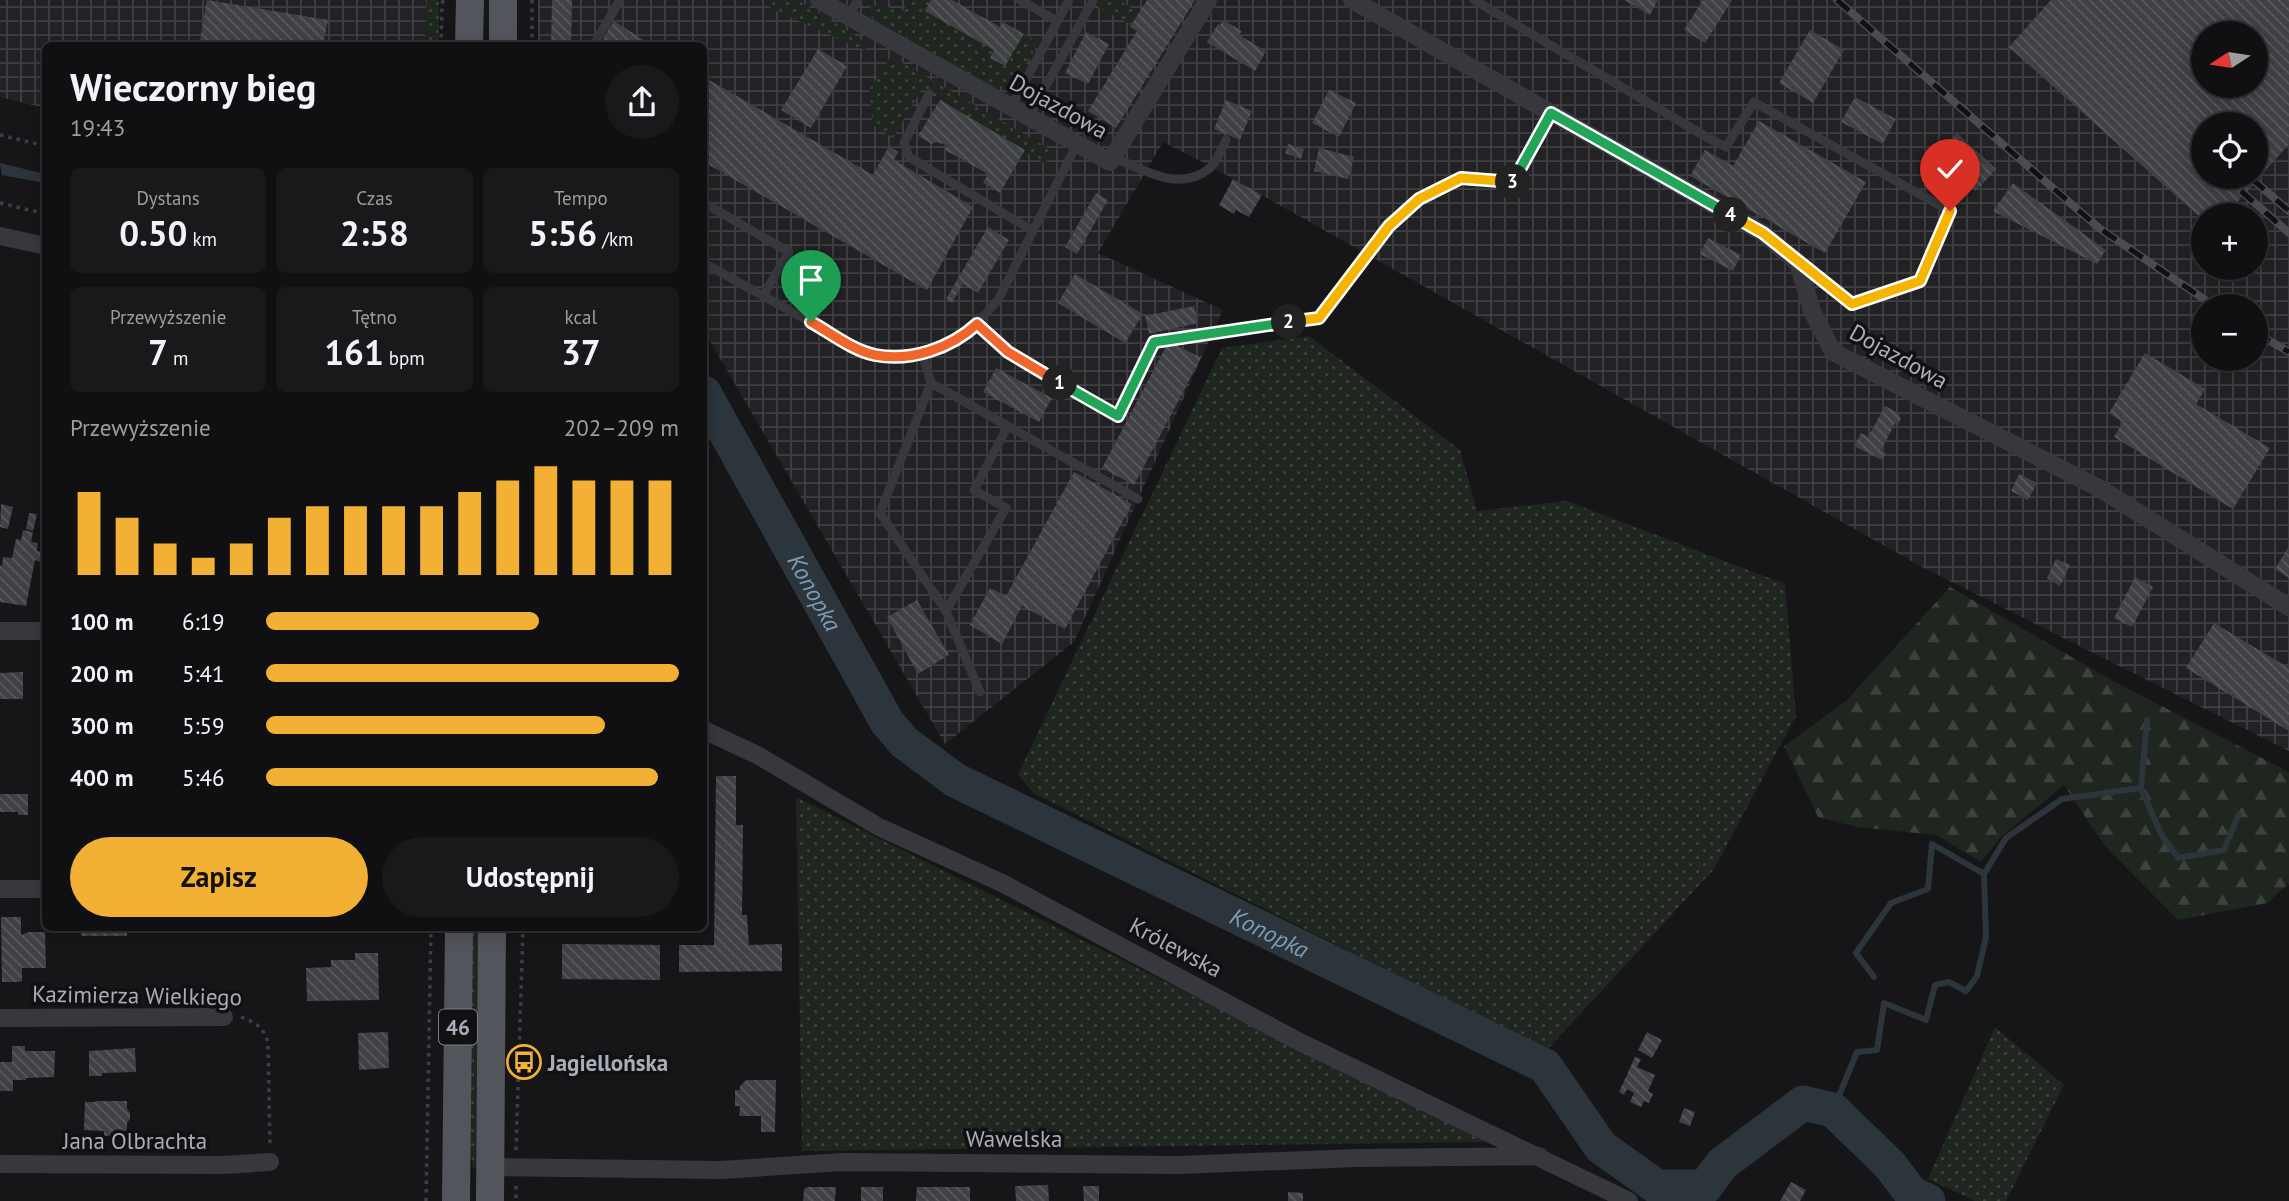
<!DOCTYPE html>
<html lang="pl">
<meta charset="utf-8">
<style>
:root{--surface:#101012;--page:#19191b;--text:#f1f3f6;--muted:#9c9d9f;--line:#303032;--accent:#f2b134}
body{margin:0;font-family:"PT Sans",sans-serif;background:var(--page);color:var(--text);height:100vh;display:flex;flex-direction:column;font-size:26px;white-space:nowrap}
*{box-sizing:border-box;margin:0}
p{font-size:23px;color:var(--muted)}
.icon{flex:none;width:38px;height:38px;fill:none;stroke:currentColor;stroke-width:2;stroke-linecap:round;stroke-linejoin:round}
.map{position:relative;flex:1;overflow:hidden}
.sheet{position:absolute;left:42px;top:42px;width:665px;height:889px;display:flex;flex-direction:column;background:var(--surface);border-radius:10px;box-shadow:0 4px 18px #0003,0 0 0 2px var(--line)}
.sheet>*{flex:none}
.needle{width:46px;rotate:258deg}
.tools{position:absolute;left:2191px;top:21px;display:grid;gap:14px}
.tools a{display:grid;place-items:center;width:77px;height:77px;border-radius:50%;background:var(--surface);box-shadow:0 4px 18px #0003,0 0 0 2px var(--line);font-size:35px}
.pin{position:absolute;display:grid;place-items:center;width:60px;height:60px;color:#fff;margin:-72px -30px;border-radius:50% 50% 50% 0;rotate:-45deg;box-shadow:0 0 7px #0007}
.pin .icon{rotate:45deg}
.km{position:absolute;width:35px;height:35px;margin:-18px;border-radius:50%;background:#222;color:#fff;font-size:19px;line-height:35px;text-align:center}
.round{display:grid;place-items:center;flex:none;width:74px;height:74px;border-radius:37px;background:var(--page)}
.head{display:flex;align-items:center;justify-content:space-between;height:119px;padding:0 28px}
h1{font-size:38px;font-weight:800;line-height:52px}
.metrics{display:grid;grid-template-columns:repeat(3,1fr);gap:10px;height:119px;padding:7px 28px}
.metrics div{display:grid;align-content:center;border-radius:10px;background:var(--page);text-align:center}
.metrics b{font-size:35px;font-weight:800}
.metrics small{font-size:19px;font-weight:400}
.metrics p{font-size:19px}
.chart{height:196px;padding:14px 28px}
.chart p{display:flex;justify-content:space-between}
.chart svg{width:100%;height:126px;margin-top:7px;stroke:var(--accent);stroke-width:6}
.primary-button{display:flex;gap:14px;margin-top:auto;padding:14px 28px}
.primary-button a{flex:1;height:80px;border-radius:42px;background:var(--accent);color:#111;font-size:28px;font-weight:800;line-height:80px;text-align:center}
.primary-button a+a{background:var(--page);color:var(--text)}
ul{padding:0 28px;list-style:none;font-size:23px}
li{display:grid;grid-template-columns:112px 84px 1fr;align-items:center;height:52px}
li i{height:18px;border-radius:9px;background:var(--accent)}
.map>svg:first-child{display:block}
.industrial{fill:url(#industrial-grid);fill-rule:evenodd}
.grass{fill:url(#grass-dots)}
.forest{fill:url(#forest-firs)}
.water{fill:url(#water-ripples)}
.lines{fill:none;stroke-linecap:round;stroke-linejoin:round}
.stream{stroke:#2c353c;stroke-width:6}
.river{stroke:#2c353c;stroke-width:35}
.building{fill:url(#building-back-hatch);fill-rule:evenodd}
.path{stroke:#3d3f44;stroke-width:3.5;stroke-dasharray:3.5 5;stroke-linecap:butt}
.service{stroke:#37383d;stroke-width:9}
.minor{stroke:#37383d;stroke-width:18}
.primary{stroke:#53555c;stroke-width:28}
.rail-casing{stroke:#4a4c52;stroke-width:8}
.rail{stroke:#111113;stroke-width:5;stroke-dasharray:16;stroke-linecap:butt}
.split-1-casing{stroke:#fff;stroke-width:14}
.split-2-casing{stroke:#fff;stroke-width:14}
.split-3-casing{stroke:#fff;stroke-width:14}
.split-4-casing{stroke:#fff;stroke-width:14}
.split-5-casing{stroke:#fff;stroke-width:14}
.split-1{stroke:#f0652b;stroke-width:9}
.split-2{stroke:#22a559;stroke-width:9}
.split-3{stroke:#f5b400;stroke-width:9}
.split-4{stroke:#22a559;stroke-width:9}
.split-5{stroke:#f5b400;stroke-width:9}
.labels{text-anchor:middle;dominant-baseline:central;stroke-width:7;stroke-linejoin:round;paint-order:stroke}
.shield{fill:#111113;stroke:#7b7e86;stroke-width:2}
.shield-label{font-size:21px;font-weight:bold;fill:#a8adb8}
.street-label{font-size:23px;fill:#a8adb8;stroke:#111113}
.poi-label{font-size:23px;font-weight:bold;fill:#a8adb8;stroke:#111113;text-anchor:start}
.water-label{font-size:24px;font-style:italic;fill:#7f9bb3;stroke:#111113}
</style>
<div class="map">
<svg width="2289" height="1201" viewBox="0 0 2289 1201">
<defs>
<pattern id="industrial-grid" width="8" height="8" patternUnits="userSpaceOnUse" patternTransform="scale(1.75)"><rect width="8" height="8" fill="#222225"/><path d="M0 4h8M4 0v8" fill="none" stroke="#3f3f43"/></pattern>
<pattern id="grass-dots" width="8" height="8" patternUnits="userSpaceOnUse" patternTransform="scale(1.75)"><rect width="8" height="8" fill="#1e261f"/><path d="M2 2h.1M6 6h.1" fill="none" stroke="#3c433d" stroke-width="1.8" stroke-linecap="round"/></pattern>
<pattern id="forest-firs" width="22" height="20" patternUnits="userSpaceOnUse" patternTransform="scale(1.75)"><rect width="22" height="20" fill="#1e261f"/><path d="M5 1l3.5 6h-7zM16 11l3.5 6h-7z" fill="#3c433d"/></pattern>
<pattern id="water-ripples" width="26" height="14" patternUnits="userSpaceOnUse" patternTransform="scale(1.75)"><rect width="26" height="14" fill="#2c353c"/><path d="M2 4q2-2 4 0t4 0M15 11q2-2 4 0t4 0" fill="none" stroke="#485056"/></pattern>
<pattern id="building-back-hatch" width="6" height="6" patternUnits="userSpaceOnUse" patternTransform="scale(1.75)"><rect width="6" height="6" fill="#404145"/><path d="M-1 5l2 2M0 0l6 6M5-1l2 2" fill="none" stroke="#595a5e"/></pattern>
</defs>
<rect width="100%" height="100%" fill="#161618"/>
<path class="industrial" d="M 0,0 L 427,0 L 425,45 L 46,46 L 45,108 L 0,97 Z
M 538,0 L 2289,0 L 2289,751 L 1922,567 L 1212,167 L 1163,142 L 1098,253 L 1223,310 L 1074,642 L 945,744 L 704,331 L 704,46 L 538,46 ZM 2203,33 L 2256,33 L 2256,86 L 2203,86 ZM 2203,124 L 2256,124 L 2256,177 L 2203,177 ZM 2203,215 L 2256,215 L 2256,268 L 2203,268 ZM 2203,306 L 2256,306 L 2256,359 L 2203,359 Z"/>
<path class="grass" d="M 427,0 L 439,0 L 439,45 L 425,45 Z
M 774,0 L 798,0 L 861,39 L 867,50 L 856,47 L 770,8 Z
M 909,0 L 931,0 L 925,11 L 994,50 L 1005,66 L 1024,34 L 1032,38 L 1036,48 L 1013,85 L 993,87 L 872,19 L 869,8 C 881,0 890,8 901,14 Z
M 1095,0 L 1118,0 L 1139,12 L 1131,25 L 1099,8 Z
M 891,56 L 1053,151 L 1045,164 L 922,89 L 893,138 L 873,125 L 869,90 Z
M 1309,336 L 1460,450 L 1477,511 L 1567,501 L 1785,584 L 1796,716 L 1714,869 L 1547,1050 L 1033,793 L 1018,774 L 1222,348 Z
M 796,797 L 1486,1142 L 802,1151 Z
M 470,928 L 482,928 L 479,1168 L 472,1167 L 468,1118 Z
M 1995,1027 L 2064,1085 L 2006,1201 L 1975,1201 L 1928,1179 Z"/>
<path class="forest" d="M 1950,587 L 2117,683 L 2289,772 L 2289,884 L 2267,903 L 2178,920 L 2104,845 L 2064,785 L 2001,837 L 1981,862 L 1936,835 L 1857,827 L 1818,817 L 1784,746 L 1846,701 Z"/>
<path class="water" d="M 0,163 L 45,174 L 45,183 L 2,175 Z"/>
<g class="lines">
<path class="stream" d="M 2141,788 L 2147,720
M 1874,977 L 1856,953 L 1891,903 L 1928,889 L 1932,844 L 1984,874
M 1833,1110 L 1857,1052 L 1877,1050 L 1884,1003 L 1926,1020 L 1935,985 L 1949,982 L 1966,991 L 1977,976 L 1986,937 L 1984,874 L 2006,838 L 2062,799 L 2141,788 L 2161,834 L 2178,858 L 2224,850 L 2239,814"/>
<path class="river" id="s1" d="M 704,393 L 887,722 L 904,742 L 955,780 L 1545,1066 L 1601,1147 L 1657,1187 L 1705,1187 L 1722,1164 L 1803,1103 L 1833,1110 L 1889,1164 L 1912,1194 L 1928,1201"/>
</g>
<path class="building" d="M 207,0 L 328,20 L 323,46 L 199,46 Z
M 552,0 L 572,0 L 571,46 L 551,46 Z
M 931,0 L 952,0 L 1000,27 L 1003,22 L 1024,34 L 1005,66 L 990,58 L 994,50 L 925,11 Z
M 1147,0 L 1195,0 L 1116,128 L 1088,111 L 1137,31 L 1130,27 Z
M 1624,0 L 1658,0 L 1650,15 Z
M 1703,0 L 1732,0 L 1705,43 L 1684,30 Z
M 2051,0 L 2289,0 L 2289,144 L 2226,215 L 2203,215 L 2203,220 L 2009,47 ZM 2203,33 L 2256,33 L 2256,86 L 2203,86 ZM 2203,124 L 2256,124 L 2256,177 L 2203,177 Z
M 1223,20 L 1242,31 L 1239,35 L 1266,51 L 1255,71 L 1207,42 L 1218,24 L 1220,25 Z
M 614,21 L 653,46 L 599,46 Z
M 1810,30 L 1844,50 L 1813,103 L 1779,83 Z
M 1086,32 L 1109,44 L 1088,84 L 1065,73 Z
M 818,49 L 847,66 L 811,128 L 781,110 Z
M 704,77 L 873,175 L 889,146 L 898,152 L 894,160 L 973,207 L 927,290 L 704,162 Z
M 1329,90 L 1356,103 L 1339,137 L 1312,123 Z
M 1855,97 L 1896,119 L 1883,144 L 1841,122 Z
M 940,100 L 1025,150 L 1000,193 L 983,183 L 988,174 L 945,150 L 947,145 L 936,142 L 932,144 L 918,136 Z
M 1226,100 L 1252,111 L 1240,140 L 1214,129 Z
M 1759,121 L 1866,182 L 1825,253 L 1690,176 L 1705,150 L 1733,166 Z
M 1957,133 L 1996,169 L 1976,191 L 1937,156 Z
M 1288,144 L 1304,149 L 1301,159 L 1285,153 Z
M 1319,148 L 1354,157 L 1348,179 L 1314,171 Z
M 1233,179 L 1262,195 L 1249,217 L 1236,210 L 1234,214 L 1219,205 Z
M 2013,183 L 2106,250 L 2097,264 L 1993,211 Z
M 1096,193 L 1108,200 L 1077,254 L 1065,247 Z
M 988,227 L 1009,240 L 978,293 L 963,284 L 952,303 L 946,299 Z
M 1708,238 L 1741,255 L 1733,271 L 1700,254 Z
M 1075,274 L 1143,314 L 1125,343 L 1058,303 Z
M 1194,306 L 1198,323 L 1149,334 L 1145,316 Z
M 1169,341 L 1201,358 L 1134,485 L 1102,468 Z
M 2145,353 L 2205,389 L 2196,404 L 2270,448 L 2233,509 L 2114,437 L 2123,422 L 2109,413 Z
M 996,368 L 1052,398 L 1039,422 L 983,392 Z
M 1885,406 L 1900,414 L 1899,416 L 1901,418 L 1898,425 L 1895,423 L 1881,451 L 1886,453 L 1882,460 L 1854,446 L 1861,433 L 1868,437 Z
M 1074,472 L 1132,504 L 1065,629 L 1022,606 L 1002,644 L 970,625 L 990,588 L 1006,596 Z
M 2019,474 L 2037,483 L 2028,500 L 2011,491 Z
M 1,504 L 13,507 L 8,529 L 0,527 Z
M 29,513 L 37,514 L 33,531 L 26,529 Z
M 23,530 L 33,532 L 31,542 L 38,543 L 37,551 L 43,552 L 41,562 L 35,560 L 26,606 L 0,602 L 0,565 L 2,566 L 3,557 L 12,558 L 16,539 L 21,540 Z
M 2289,546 L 2289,578 L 2275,569 Z
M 2056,559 L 2070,565 L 2060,586 L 2047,578 Z
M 2135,577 L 2153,587 L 2132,627 L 2114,618 Z
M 917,600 L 949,655 L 918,674 L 887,617 Z
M 2214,623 L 2289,668 L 2289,731 L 2186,668 Z
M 23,672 L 23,699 L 0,699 L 0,673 Z
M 716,776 L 736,776 L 736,825 L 743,825 L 742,915 L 747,915 L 749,945 L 782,944 L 782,971 L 679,972 L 679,945 L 714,945 Z
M 0,794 L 28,794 L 28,815 L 18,815 L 18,812 L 0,812 Z
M 1,917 L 21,917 L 21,935 L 29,932 L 45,932 L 46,968 L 22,968 L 22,981 L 18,982 L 2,982 Z
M 81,928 L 127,928 L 127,936 L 81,936 Z
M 562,944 L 660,945 L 660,980 L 562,979 Z
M 355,953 L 378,953 L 379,1000 L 307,1001 L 306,968 L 331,967 L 331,960 L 355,960 Z
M 388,1032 L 389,1068 L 359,1070 L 358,1033 Z
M 1647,1032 L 1662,1040 L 1652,1058 L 1638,1050 Z
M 12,1046 L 25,1046 L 25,1051 L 55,1051 L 54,1077 L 26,1078 L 26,1080 L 13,1080 L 13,1091 L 0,1091 L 0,1062 L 12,1062 Z
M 135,1048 L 136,1072 L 102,1073 L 102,1076 L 89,1076 L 89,1051 Z
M 1635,1057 L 1641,1059 L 1637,1067 L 1655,1075 L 1648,1091 L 1653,1094 L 1649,1103 L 1644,1101 L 1641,1107 L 1630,1102 L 1634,1093 L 1627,1089 L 1624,1095 L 1619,1092 Z
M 521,1058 L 528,1058 L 527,1072 L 521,1072 Z
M 746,1080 L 776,1080 L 775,1132 L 761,1132 L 761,1116 L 739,1116 L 740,1106 L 735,1106 L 735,1090 L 740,1090 L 740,1086 Z
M 95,1101 L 127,1101 L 127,1109 L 130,1113 L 130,1119 L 127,1123 L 127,1131 L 119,1131 L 119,1135 L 104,1136 L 104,1131 L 84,1130 L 85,1102 L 95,1102 Z
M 1684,1108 L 1695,1112 L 1690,1126 L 1679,1122 Z
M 1791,1182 L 1806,1190 L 1800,1201 L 1780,1201 Z
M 1048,1185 L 1049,1201 L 1016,1201 L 1015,1186 Z
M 1083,1186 L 1099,1186 L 1099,1201 L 1084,1201 Z
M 808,1187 L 836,1187 L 835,1201 L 803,1201 L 804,1189 Z
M 861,1187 L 883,1187 L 883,1201 L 861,1201 Z
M 917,1187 L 970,1187 L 970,1201 L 916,1201 Z
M 1288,1192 L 1303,1193 L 1303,1201 L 1288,1201 Z"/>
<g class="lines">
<path class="path" d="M 441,46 L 442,5 L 443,0
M 532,46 L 532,0
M 0,135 L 46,146
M 0,203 L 46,214
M 1226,330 L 1319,318 C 1355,271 1400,197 1459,179 C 1470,175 1499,182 1512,183 L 1544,127
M 241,1017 C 256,1023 264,1027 268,1043 L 270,1146
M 516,1150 L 523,928
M 516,1186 L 516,1201
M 426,1201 L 431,928"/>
<path class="service" d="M 1020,0 L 1057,21
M 1474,0 L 1710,139 L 1726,147 L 1754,102 L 1950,211 L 1920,281 L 1852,304 L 1802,266
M 848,16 L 858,0
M 593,46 L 620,0
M 929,94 L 904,143 L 909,157 L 1033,231
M 1011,107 L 1069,0
M 1029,117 L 1093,0
M 1113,157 C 1144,170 1179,193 1210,168 C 1217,162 1222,148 1226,140
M 704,203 L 789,252 L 763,296
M 704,263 L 859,349 C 916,370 962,344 998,300 L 1077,144
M 977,324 L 1008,352 L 1118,416 L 1154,342 L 1214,331
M 922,353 L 931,383 L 1138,499
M 931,383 L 880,513 L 946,611
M 980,692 L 946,611 L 1006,508 L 974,490 L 1008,426"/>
<path class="minor" d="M 819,0 L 1110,162 L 1208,0
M 1352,0 L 1763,233 L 1798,263 L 1812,311 L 1833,352 L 2099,488 L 2289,607
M 0,236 L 46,246
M 0,631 L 46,631
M 704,730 L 759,756 L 879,827 L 1002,883 L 1296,1040 L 1629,1201
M 0,889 L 46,889
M 0,1018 L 224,1017
M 0,1164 L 223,1165 L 270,1162
M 489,1167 L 721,1170 L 842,1162 L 1178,1165 L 1356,1158 L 1539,1156"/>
<path class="primary" d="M 469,46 L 470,0
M 503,46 L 503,0
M 456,1201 L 459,928
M 490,1201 L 492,928"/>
<g class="rail-casing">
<path id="rail" d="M 1837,0 L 2099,228 L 2214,306
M 2252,179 L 2289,211
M 2241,191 L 2289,233
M 2256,333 L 2289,352"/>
</g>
<use href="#rail" class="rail"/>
</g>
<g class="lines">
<g class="split-1-casing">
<path id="split-1" d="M 811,322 C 831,333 852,350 875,355 C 911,362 951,348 977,324 L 1008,352 L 1060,383"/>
</g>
<g class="split-2-casing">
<path id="split-2" d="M 1060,383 L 1118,416 L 1154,342 L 1289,322"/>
</g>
<g class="split-3-casing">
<path id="split-3" d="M 1289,322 L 1319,318 L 1389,226 L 1419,199 L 1461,178 L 1513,182"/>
</g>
<g class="split-4-casing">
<path id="split-4" d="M 1513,182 L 1551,113 L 1731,215"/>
</g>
<g class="split-5-casing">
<path id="split-5" d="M 1731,215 L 1763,233 L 1852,304 L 1920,281 L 1950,211"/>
</g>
<use href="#split-1" class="split-1"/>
<use href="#split-2" class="split-2"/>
<use href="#split-3" class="split-3"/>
<use href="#split-4" class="split-4"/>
<use href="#split-5" class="split-5"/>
</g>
<defs>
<g id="bus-ring" transform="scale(1.75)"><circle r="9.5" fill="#111113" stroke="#f2b134" stroke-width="1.5"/><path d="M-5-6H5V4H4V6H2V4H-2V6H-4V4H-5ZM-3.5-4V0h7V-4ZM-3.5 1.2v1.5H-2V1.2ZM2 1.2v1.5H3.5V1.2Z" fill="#f2b134"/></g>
</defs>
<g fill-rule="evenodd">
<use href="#bus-ring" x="524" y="1062"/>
</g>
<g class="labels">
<rect class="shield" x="439" y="1009.5" width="38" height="35" rx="5"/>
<g class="shield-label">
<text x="458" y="1027">46</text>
</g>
<g class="street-label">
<text transform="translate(1059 106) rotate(29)">Dojazdowa</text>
<text transform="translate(1899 356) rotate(29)">Dojazdowa</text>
<text transform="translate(1176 947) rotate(28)">Królewska</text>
<text transform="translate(137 995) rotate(1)">Kazimierza Wielkiego</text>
<text x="1014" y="1138">Wawelska</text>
<text x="135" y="1140">Jana Olbrachta</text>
</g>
<g class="poi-label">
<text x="548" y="1062">Jagiellońska</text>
</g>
<g class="water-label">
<text stroke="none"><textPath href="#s1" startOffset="228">Konopka</textPath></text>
<text stroke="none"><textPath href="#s1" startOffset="816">Konopka</textPath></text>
</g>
</g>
</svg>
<div class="tools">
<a><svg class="needle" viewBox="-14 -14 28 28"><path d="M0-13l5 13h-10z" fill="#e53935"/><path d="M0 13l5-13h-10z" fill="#9c9d9f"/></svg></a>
<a><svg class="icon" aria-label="locate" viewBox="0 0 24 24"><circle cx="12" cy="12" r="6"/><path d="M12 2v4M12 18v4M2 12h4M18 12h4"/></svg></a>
<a>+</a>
<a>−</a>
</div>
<div class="pin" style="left:811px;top:322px;background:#1e9e55"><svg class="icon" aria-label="arrive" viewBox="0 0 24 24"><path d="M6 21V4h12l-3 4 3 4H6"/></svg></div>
<div class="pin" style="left:1950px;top:211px;background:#d93025"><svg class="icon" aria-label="check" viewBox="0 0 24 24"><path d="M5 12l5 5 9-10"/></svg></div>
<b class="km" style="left:1060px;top:383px">1</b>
<b class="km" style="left:1289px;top:322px">2</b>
<b class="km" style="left:1513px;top:182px">3</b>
<b class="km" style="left:1731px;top:215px">4</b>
<section class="sheet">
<div class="head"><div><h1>Wieczorny bieg</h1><p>19:43</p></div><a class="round"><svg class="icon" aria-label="share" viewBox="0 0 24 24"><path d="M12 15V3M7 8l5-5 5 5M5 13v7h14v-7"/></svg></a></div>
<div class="metrics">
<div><p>Dystans</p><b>0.50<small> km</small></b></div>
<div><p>Czas</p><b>2:58</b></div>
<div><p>Tempo</p><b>5:56<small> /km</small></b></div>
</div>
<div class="metrics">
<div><p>Przewyższenie</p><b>7<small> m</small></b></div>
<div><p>Tętno</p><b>161<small> bpm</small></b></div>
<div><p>kcal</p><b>37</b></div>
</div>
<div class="chart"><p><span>Przewyższenie</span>202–209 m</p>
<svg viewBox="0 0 160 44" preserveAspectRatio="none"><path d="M5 44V15M15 44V24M25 44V33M35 44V38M45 44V33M55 44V24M65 44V20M75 44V20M85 44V20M95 44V20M105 44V15M115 44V11M125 44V6M135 44V11M145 44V11M155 44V11"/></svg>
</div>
<ul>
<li><b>100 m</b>6:19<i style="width:66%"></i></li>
<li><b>200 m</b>5:41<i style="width:100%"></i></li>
<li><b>300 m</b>5:59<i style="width:82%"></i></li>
<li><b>400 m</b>5:46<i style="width:95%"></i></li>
</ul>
<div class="primary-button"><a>Zapisz</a><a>Udostępnij</a></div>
</section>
</div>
